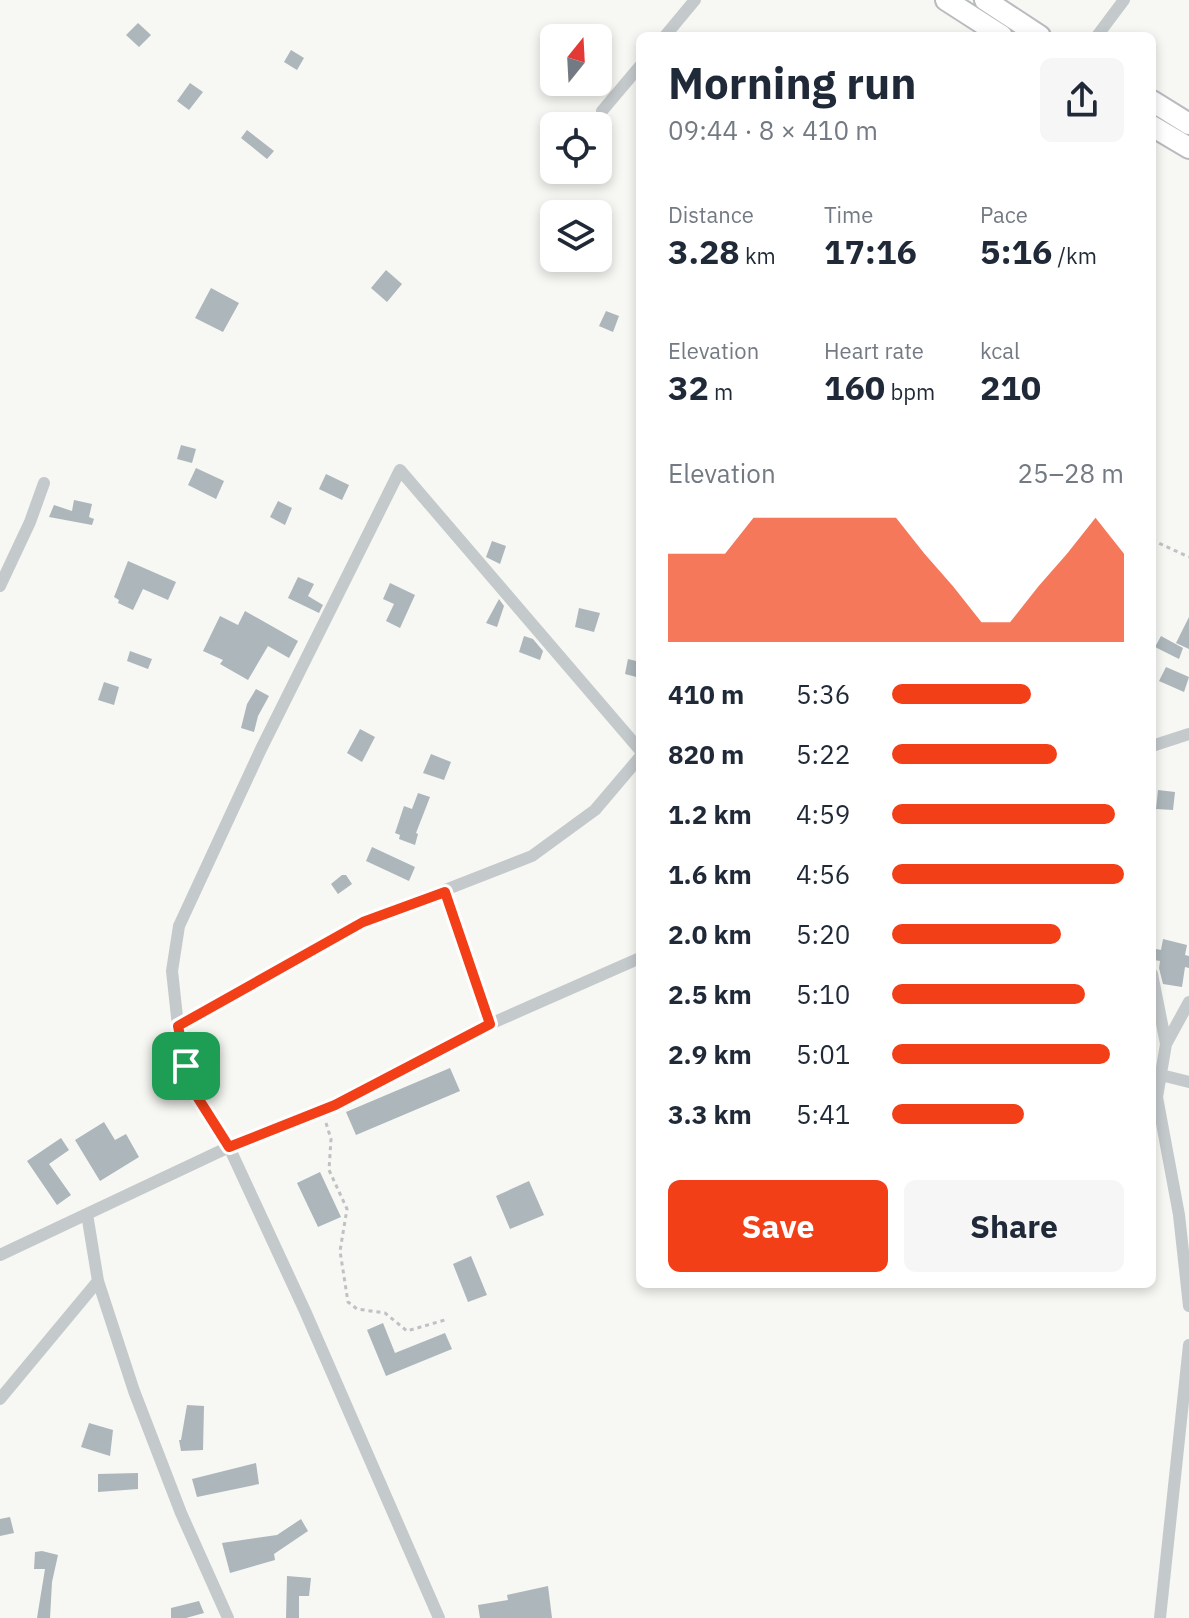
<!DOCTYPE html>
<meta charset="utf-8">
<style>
:root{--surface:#fff;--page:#f6f6f7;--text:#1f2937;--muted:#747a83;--accent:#f33f17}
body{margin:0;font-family:"IBM Plex Sans",sans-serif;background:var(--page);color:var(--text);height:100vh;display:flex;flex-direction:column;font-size:30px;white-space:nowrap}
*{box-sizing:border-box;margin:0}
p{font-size:26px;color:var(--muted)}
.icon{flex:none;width:44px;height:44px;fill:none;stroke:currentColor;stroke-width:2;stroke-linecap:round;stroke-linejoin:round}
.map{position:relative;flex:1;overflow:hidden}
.sheet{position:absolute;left:636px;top:32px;width:520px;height:1256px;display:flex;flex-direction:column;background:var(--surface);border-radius:12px;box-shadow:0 4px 12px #0003}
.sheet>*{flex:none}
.needle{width:52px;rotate:18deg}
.fabs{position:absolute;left:540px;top:24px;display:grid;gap:16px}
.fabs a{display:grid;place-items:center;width:72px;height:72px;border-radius:12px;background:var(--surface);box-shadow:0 4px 12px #0003;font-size:40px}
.pin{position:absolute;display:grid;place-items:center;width:68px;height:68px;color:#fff;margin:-34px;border-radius:16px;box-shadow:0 4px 12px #0006}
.round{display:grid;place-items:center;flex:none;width:84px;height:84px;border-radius:12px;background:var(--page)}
.summary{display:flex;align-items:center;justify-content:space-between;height:136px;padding:0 32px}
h1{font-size:44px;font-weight:700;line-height:60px}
.metrics{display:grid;grid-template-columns:repeat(3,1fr);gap:12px;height:136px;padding:8px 32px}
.metrics div{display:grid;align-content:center}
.metrics b{font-size:34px;font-weight:700}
.metrics small{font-size:22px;font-weight:400}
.metrics p{font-size:22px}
.chart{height:224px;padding:16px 32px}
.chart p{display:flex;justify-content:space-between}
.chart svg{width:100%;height:144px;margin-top:8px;fill:var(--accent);opacity:.7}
.cta{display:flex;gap:16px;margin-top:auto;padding:16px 32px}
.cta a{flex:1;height:92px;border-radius:12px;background:var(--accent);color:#fff;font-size:32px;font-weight:700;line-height:92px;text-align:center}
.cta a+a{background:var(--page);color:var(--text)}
ul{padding:0 32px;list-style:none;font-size:26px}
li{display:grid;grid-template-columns:128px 96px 1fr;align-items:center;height:60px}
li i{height:20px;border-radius:10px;background:var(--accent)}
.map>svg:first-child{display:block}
.building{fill:#acb6bb}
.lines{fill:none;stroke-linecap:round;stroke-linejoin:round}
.trunk-casing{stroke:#b8bcbf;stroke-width:24}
.path{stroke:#bfc2c4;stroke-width:3;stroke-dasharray:4 4;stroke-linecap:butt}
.minor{stroke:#c4c9cc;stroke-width:12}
.trunk{stroke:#fff;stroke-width:20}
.route-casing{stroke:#fff;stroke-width:16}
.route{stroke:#f33f17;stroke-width:10}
</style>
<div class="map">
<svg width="1189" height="1618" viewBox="0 0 1189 1618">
<rect width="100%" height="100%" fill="#f7f7f3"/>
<path class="building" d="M 138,23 L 151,35 L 139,47 L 126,35 Z
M 291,50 L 304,58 L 297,70 L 284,62 Z
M 190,83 L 203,92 L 189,110 L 177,101 Z
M 247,130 L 274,151 L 267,159 L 241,138 Z
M 386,270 L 402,284 L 387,302 L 371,288 Z
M 211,288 L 239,303 L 223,332 L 195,318 Z
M 606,311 L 619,316 L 613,332 L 599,326 Z
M 181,445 L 196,449 L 192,463 L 177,459 Z
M 196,468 L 224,481 L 216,499 L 188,485 Z
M 326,474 L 349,485 L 342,500 L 319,489 Z
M 74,500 L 92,504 L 89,517 L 94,519 L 92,525 L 49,517 L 54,505 L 72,511 Z
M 278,501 L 292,508 L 285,525 L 270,517 Z
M 492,541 L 506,546 L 500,564 L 486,557 Z
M 128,561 L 176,582 L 168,600 L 143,589 L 133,610 L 118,603 L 119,600 L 114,597 Z
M 298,577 L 314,584 L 308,596 L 323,605 L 319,613 L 288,598 Z
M 390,583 L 415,595 L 400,628 L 386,621 L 394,604 L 383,599 Z
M 499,599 L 504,606 L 497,627 L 486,623 Z
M 579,608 L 600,613 L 594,632 L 575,627 Z
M 245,611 L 298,641 L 289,658 L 268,646 L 248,680 L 220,664 L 223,660 L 203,651 L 220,616 L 238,625 Z
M 1189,617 L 1189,649 L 1176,643 Z
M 524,636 L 533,639 L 543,651 L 540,660 L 519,652 Z
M 1161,636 L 1183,648 L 1179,659 L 1155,647 Z
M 130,651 L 152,659 L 148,669 L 127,661 Z
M 628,659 L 640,662 L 640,678 L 625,674 Z
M 1166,667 L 1189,677 L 1184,692 L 1159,681 Z
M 104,682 L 119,687 L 114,705 L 98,700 Z
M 256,689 L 269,696 L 258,716 L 254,732 L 241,728 L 247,704 Z
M 360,729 L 375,737 L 362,762 L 347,753 Z
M 431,754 L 451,762 L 444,780 L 423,773 Z
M 1158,790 L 1175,792 L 1173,810 L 1156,809 Z
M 418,793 L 430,797 L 416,833 L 418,834 L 415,845 L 399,839 L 400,835 L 395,833 L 404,806 L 412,809 Z
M 372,847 L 415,867 L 409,881 L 366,861 Z
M 342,875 L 346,875 L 352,884 L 338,894 L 331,884 Z
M 1163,939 L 1187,945 L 1185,955 L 1189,956 L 1189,968 L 1185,967 L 1182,987 L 1163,984 L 1159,968 L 1160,961 L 1154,960 L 1156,949 L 1161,950 Z
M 450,1068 L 460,1091 L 356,1135 L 346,1112 Z
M 104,1122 L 115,1140 L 126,1134 L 139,1157 L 100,1181 L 75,1140 Z
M 61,1138 L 69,1150 L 49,1164 L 71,1195 L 57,1205 L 27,1161 Z
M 320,1172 L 341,1217 L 318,1227 L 297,1183 Z
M 529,1181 L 544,1215 L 510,1229 L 496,1196 Z
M 471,1256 L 487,1295 L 468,1302 L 453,1264 Z
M 383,1323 L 395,1353 L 445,1333 L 452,1349 L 386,1376 L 367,1330 Z
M 187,1405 L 204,1406 L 203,1450 L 181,1451 L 179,1440 L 181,1440 Z
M 89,1423 L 113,1430 L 110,1456 L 81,1447 Z
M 256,1463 L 259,1484 L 197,1497 L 192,1479 Z
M 138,1473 L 138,1489 L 98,1492 L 98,1474 Z
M 10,1517 L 14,1533 L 0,1536 L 0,1519 Z
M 301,1519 L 308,1531 L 274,1554 L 275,1560 L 230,1573 L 222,1543 L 277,1535 Z
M 42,1551 L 58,1555 L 52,1582 L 50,1618 L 37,1618 L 45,1569 L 34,1569 L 35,1552 Z
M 287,1576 L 311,1578 L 309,1596 L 299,1596 L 299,1618 L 286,1618 Z
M 548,1586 L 552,1618 L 480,1618 L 478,1605 L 508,1600 L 507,1595 Z
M 199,1601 L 204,1613 L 186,1618 L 171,1618 L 171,1608 Z"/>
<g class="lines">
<g class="trunk-casing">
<path id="trunk" d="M 946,0 L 1002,36
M 985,0 L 1040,36
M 1152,101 L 1189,124
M 1152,126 L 1189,148"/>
</g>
<path class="path" d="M 1152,540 L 1189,557
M 326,1123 L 331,1139 L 329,1170 L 347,1209 L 340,1251 L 348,1302 L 357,1309 L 385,1313 L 407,1331 L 448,1319"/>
<path class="minor" d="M 665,36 L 695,0
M 1097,36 L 1124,0
M 602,111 L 640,66
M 0,586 L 30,522 L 44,483
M 1152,746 L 1189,734
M 445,892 L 490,1024
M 1152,974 L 1166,1044
M 1189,1002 L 1166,1044 L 1157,1097 L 1179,1215 L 1189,1306
M 178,1026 L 363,922 L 532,856 L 595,810 L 640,757
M 1161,1075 L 1189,1082
M 0,1255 L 229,1147 L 335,1105 L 490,1024 L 640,958
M 98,1281 L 134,1391 L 181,1513 L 228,1618
M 0,1399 L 98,1281 L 87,1214
M 439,1618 L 305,1311 L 229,1147 L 198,1098 L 186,1066 L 178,1026 L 172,971 L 179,926 L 261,749 L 400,470 L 640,750
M 1160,1618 L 1189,1345"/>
<use href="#trunk" class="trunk"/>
</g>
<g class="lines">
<g class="route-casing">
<path id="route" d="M 445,892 L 490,1024 L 335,1105 L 229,1147 L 198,1098 L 186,1066 L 178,1026 L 363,922 Z"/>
</g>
<use href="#route" class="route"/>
</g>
</svg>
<div class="fabs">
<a><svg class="needle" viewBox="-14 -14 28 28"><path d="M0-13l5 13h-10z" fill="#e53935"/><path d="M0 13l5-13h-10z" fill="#747a83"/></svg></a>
<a><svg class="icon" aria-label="locate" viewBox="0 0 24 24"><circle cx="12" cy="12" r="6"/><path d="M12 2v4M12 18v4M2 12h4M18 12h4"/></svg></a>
<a><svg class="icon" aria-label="layers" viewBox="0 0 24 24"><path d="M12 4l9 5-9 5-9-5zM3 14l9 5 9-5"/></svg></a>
</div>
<div class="pin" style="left:186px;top:1066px;background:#1e9e55"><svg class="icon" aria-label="arrive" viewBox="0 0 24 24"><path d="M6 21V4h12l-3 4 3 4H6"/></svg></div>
<section class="sheet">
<div class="summary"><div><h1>Morning run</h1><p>09:44 · 8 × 410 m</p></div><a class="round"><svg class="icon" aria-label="share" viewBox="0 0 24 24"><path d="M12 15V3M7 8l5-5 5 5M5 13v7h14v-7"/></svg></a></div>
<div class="metrics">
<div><p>Distance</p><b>3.28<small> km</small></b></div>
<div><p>Time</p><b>17:16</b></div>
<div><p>Pace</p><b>5:16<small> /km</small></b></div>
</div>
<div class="metrics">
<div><p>Elevation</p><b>32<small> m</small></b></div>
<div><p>Heart rate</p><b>160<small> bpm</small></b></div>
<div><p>kcal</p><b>210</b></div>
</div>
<div class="chart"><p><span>Elevation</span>25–28 m</p>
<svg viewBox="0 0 160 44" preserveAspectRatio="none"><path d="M0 44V17L10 17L20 17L30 6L40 6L50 6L60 6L70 6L80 6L90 17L100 27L110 38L120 38L130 27L140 17L150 6L160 17V44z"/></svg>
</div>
<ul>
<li><b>410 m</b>5:36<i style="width:60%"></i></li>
<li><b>820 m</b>5:22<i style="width:71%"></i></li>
<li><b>1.2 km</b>4:59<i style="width:96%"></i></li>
<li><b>1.6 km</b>4:56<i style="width:100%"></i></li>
<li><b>2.0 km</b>5:20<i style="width:73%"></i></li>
<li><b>2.5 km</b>5:10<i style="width:83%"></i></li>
<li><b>2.9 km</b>5:01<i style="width:94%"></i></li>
<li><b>3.3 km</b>5:41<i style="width:57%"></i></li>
</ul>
<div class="cta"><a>Save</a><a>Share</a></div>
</section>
</div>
